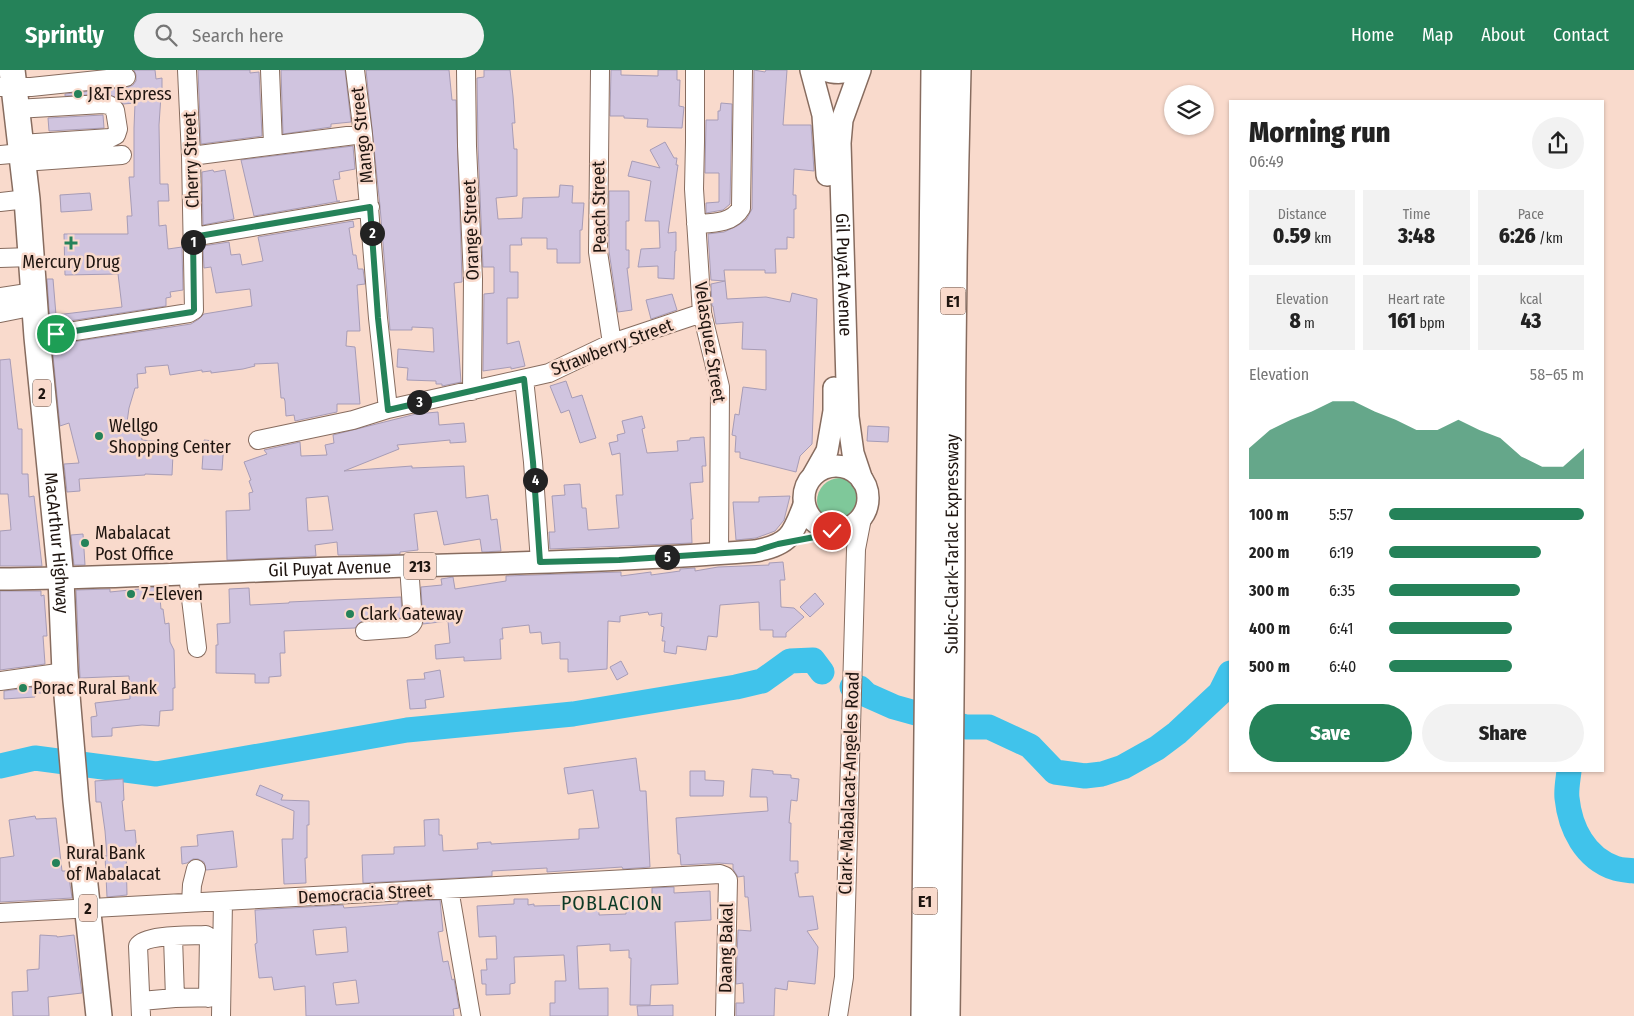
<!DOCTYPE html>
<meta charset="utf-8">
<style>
:root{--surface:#fff;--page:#f2f2f2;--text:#222;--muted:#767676;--accent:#258259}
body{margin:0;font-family:"Fira Sans Condensed",sans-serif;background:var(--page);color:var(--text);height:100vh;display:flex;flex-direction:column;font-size:19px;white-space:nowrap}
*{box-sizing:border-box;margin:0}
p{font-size:16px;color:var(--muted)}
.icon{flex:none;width:28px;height:28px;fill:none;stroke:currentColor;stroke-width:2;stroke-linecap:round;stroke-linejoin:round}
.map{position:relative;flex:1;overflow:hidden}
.panel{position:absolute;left:1229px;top:30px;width:375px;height:672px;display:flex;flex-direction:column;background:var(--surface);border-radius:0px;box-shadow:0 1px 4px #0004}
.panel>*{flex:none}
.buttons{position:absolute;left:1164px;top:15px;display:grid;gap:10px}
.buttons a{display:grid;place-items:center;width:50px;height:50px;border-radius:50%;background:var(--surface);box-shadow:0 1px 4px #0004;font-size:25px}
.pin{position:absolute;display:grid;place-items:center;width:42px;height:42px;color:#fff;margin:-21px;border:2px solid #fff;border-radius:50%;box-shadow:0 1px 5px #0007}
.km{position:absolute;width:25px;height:25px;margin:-12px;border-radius:50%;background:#222;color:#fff;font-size:14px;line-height:25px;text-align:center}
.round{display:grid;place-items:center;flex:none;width:52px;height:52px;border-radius:26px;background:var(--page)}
.summary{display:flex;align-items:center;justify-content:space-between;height:85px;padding:0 20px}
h1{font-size:28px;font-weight:800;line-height:38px}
.stats{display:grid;grid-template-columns:repeat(3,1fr);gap:8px;height:85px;padding:5px 20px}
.stats div{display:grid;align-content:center;border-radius:0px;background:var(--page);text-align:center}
.stats b{font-size:21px;font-weight:800}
.stats small{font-size:14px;font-weight:400}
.stats p{font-size:14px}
.chart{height:140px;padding:10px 20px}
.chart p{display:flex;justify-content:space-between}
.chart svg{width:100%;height:90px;margin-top:5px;fill:var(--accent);opacity:.7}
.button{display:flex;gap:10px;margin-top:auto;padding:10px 20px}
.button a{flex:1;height:58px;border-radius:30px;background:var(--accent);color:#fff;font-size:20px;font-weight:800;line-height:58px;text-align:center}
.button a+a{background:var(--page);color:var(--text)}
ul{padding:0 20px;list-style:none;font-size:16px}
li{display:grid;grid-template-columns:80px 60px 1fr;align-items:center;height:38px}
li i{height:12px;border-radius:6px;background:var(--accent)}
header{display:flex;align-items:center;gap:30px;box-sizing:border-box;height:70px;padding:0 25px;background:var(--accent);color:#fff}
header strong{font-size:24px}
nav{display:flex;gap:28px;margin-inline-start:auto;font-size:18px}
.search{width:350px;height:45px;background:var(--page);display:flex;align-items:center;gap:12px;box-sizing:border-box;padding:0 18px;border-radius:28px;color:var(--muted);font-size:19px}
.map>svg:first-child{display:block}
.green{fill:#7fc89a}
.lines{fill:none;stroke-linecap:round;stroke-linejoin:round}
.river{stroke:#40c3eb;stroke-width:25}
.building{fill:#d0c4df;stroke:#a79cb6;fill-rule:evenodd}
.minor-casing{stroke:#876c5f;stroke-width:20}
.major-casing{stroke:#876c5f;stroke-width:24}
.highway-casing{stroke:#876c5f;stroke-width:28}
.minor{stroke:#fff;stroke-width:18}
.major{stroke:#fff;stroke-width:21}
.highway{stroke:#fff;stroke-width:25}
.route-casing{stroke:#fff;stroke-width:10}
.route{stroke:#258259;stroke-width:6}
.poi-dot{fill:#258259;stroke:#f9dacc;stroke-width:2}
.labels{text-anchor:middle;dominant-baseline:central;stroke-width:5;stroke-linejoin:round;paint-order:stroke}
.shield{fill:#f9dacc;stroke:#605048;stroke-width:1}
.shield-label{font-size:16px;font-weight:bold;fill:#1f1510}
.poi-label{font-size:18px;fill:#1f1510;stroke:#f9dacc;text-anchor:start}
.street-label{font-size:18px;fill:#1f1510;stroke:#f9dacc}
.quarter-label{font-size:20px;letter-spacing:1px;fill:#0d3a26;stroke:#f9dacc}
</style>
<header>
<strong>Sprintly</strong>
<div class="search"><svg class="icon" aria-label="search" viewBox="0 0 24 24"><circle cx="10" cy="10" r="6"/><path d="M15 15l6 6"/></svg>Search here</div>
<nav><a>Home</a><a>Map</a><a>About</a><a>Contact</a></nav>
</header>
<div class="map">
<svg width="1634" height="946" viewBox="0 0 1634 946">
<rect width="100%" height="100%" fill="#f9dacc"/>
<path class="green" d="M817 431a23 23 0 1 1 46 0a23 23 0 1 1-46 0Z"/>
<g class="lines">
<path class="river" d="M 852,617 L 860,618 L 867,625 L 894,637 L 966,657 L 989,657 L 1030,676 L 1055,702 L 1085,706 L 1102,704 L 1123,697 L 1157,678 L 1177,663 L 1220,623 L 1230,603
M 0,696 L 35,688 L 156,704 L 407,660 L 573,644 L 736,617 L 762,611 L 790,591 L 813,590 L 822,602
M 1569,701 C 1568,710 1566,720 1567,728 C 1570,758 1585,788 1615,798 C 1620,800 1628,800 1634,801"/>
</g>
<path class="building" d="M 134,0 L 155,0 L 156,9 L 162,8 L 162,25 L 161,25 L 159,55 L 160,114 L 168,114 L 169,131 L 158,131 L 159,156 L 166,155 L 168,179 L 182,177 L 183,220 L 170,222 L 171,227 L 166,228 L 166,236 L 50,254 L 47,209 L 53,209 L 56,245 L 122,237 L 118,204 L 65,205 L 64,164 L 128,164 L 127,146 L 132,146 L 129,107 L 134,107 L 134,58 L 135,33 L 123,34 L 115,27 L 105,24 L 65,26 L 65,24 L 128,17 L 133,15 L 136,11 L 136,5 Z
M 198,0 L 250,0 L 250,3 L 259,2 L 262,66 L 201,74 Z
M 281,0 L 345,0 L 351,52 L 331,54 L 331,57 L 283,64 Z
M 366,0 L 449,0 L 452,30 L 456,30 L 462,209 L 462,212 L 454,213 L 461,312 L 442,316 L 442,314 L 436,314 L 436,311 L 407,310 L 408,298 L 397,297 L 398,279 L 434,282 L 433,258 L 412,257 L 412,260 L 390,260 L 380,136 Z
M 484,0 L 510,0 L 513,26 L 515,53 L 512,53 L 514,79 L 517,79 L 517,126 L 496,128 L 498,149 L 522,148 L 523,128 L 559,127 L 560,115 L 573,116 L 572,133 L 584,133 L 582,160 L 580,160 L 580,193 L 557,193 L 557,179 L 547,179 L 547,168 L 521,168 L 522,175 L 510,175 L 510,202 L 518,202 L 518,228 L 507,228 L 507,274 L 519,271 L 525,296 L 511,299 L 511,297 L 483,301 L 484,224 L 494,223 L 494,197 L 483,197 L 478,76 L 477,8 L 484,7 Z
M 611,0 L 621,0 L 621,5 L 658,6 L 658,0 L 677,0 L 677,10 L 680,10 L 679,36 L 684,37 L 682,58 L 647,57 L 648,49 L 624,48 L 624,46 L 610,46 Z
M 754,0 L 765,2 L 766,0 L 787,0 L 783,55 L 811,55 L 814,101 L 794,99 L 793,125 L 796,125 L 796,139 L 794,139 L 794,168 L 787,167 L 787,179 L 775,179 L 776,203 L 765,203 L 765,200 L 724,200 L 727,229 L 766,227 L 790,232 L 792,223 L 817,229 L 812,374 L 800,386 L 796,402 L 740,388 L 740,382 L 735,382 L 736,366 L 732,365 L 735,344 L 739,345 L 743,317 L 766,320 L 766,280 L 742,279 L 743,252 L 716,254 L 713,236 L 712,236 L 711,214 L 725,211 L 711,210 L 708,164 L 724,162 L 737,156 L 746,150 L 752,139 Z
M 721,33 L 732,34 L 730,134 L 723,140 L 706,143 L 706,133 L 719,132 L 719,103 L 705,103 L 706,50 L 718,50 L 718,41 L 720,41 Z
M 103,45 L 104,58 L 49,61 L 48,48 Z
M 665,72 L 674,88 L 677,88 L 676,95 L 678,95 L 668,163 L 676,162 L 676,181 L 675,181 L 674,209 L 658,208 L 658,196 L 638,197 L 641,179 L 660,178 L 659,151 L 645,151 L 651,111 L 628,106 L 632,91 L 660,98 L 650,80 Z
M 353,76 L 355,99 L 339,102 L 340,109 L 333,110 L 337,131 L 340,131 L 254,146 L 241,90 Z
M 213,100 L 214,102 L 225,100 L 234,149 L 203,155 L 202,102 Z
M 609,121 L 629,121 L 629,151 L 626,151 L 626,180 L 629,180 L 629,198 L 627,198 L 632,240 L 618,242 L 609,181 Z
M 90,123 L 92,140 L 61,142 L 60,125 Z
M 353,151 L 354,157 L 349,158 L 353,185 L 356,185 L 358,199 L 363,199 L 365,214 L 357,215 L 360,261 L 347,261 L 346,276 L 355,277 L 360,334 L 337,334 L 337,342 L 295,351 L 294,345 L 286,346 L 285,331 L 284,328 L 281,328 L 278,293 L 254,294 L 255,296 L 243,299 L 211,303 L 211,301 L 202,302 L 202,300 L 170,305 L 168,295 L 145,297 L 146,303 L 137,304 L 138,318 L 135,318 L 129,338 L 126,359 L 141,358 L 142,370 L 162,372 L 162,383 L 173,384 L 172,405 L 145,404 L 145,405 L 79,409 L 80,421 L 67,422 L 64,394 L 79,393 L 69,353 L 60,356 L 52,275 L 191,254 L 199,249 L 204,244 L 252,236 L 250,219 L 216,223 L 211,197 L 204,198 L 203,176 L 229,172 L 231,185 L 240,184 L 242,195 L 263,191 L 258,167 Z
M 672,224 L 677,240 L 651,249 L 646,230 Z
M 10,289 L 18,359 L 22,359 L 22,404 L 28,404 L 29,427 L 34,426 L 42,496 L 0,496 L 0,461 L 11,460 L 8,424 L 0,424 L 0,290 Z
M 566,311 L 572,328 L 582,325 L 596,368 L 580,373 L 569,340 L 561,343 L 550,316 Z
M 438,342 L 439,355 L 464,353 L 466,372 L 450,373 L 450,370 L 397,375 L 399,379 L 344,401 L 412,396 L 412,398 L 464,396 L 466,428 L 488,425 L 491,450 L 497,449 L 501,481 L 482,482 L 480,469 L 444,475 L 437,441 L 414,444 L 418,480 L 400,482 L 400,484 L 338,485 L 337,472 L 315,475 L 316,486 L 227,490 L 226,441 L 250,440 L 249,423 L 253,422 L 249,411 L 251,410 L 244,392 L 267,384 L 264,380 L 300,372 L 301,386 L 327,385 L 325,375 L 334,373 L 333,365 L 416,344 ZM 328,426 L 333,460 L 308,461 L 306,428 Z
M 642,346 L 645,358 L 642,359 L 647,383 L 678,381 L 677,371 L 690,370 L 690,368 L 704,367 L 706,396 L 702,396 L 703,412 L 690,413 L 693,449 L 691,449 L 692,473 L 550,479 L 549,462 L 555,462 L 552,426 L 565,425 L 564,415 L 580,414 L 582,438 L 586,438 L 588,460 L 619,458 L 616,425 L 623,425 L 620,383 L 612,385 L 609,373 L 618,371 L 617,365 L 625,363 L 622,351 Z
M 868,356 L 889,357 L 888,372 L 867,371 Z
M 204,370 L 224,372 L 222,400 L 202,399 Z
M 790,426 L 784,450 L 775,461 L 756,468 L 736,470 L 733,432 L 759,432 L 759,427 Z
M 83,464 L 85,495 L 74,495 L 71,465 Z
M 783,492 L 785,510 L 780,510 L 781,537 L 794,538 L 804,547 L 786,563 L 786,567 L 773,567 L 773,560 L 760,560 L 759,532 L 720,535 L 717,567 L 708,566 L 706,580 L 677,576 L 676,584 L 664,582 L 665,571 L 662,571 L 664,557 L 661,556 L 662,543 L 649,545 L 648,542 L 620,546 L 620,552 L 608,551 L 607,599 L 568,602 L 568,589 L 560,589 L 560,572 L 542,574 L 541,562 L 530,563 L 529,555 L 502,558 L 503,569 L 500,569 L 501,589 L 464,591 L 464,587 L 436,589 L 435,575 L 450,573 L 448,551 L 423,554 L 421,517 L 442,515 L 441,509 L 453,507 L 455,519 L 506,511 L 506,506 L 621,502 L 621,506 L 651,502 L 651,505 L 680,501 L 680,499 L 695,498 L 695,501 L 718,497 L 769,495 L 769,493 Z
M 159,517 L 161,539 L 163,539 L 165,554 L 169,553 L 170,572 L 174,580 L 175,618 L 173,618 L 173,640 L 160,641 L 159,656 L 142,655 L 112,658 L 112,666 L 92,667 L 91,647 L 97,646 L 95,633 L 130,629 L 129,606 L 80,608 L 76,520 L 110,519 L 110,522 Z
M 249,518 L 250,535 L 289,533 L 289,532 L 401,527 L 402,548 L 364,550 L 359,553 L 355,558 L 284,561 L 285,583 L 280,583 L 281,606 L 269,607 L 269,613 L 255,613 L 255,604 L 216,603 L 216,575 L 218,575 L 217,554 L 230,553 L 229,519 Z
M 0,521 L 41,521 L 41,526 L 44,525 L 47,566 L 43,566 L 45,594 L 0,600 Z
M 815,523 L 824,534 L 810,547 L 800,537 Z
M 621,591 L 628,604 L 617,610 L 610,597 Z
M 440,600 L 444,627 L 425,630 L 426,638 L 410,639 L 407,610 L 425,609 L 424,603 Z
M 43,616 L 43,623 L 35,623 L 35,627 L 4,629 L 4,621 Z
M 636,688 L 640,721 L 646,721 L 650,797 L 623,799 L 622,797 L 547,802 L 547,798 L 492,801 L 492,806 L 363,813 L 362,785 L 394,784 L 394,777 L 425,776 L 424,750 L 439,749 L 439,765 L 442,765 L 443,781 L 478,779 L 477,773 L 491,772 L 491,774 L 579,769 L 579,759 L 599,758 L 593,720 L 568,724 L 564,698 Z
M 752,699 L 773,701 L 773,704 L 791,705 L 791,708 L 799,709 L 797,731 L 791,730 L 789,753 L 791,753 L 790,791 L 798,791 L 798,803 L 795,803 L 799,827 L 813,826 L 818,859 L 807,861 L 818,877 L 815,914 L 788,911 L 787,920 L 775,918 L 774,946 L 736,946 L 736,933 L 744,933 L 743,913 L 736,914 L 738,860 L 751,861 L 748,827 L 745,827 L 744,806 L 738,807 L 733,799 L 733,794 L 719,793 L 681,795 L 680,784 L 678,784 L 676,748 L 768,741 L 767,727 L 750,727 Z
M 690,701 L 705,701 L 705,710 L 724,711 L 723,726 L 690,726 Z
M 123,709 L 124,730 L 122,731 L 125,761 L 135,760 L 137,782 L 126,783 L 127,825 L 107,827 L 105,786 L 107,786 L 105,761 L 101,732 L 96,732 L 95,711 Z
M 260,715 L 283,725 L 281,730 L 309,731 L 309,755 L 307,755 L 307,788 L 305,788 L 306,813 L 284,814 L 282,769 L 293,769 L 294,741 L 256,725 Z
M 35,746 L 36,749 L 56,748 L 62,801 L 68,801 L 72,828 L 0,832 L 0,788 L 14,786 L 9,750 Z
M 233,761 L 237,797 L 206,800 L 204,792 L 198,789 L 193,789 L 187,793 L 182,794 L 181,777 L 198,776 L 197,765 Z
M 674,817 L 674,823 L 710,821 L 711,850 L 675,852 L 678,914 L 651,915 L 650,935 L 630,935 L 631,888 L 629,888 L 629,880 L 610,881 L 610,874 L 577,876 L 579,919 L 608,918 L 608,946 L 550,946 L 550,933 L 555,933 L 555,911 L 566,911 L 564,885 L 514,887 L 515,913 L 510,914 L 510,924 L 486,925 L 486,914 L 482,914 L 481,900 L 487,900 L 486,889 L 497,889 L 496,866 L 479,867 L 477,836 L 514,834 L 514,829 L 528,829 L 528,835 L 534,834 L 534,836 L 574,835 L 575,839 L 599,838 L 599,845 L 626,844 L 626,840 L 630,839 L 629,830 L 652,829 L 652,818 Z
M 440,830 L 443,861 L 438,862 L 443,892 L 448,891 L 452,910 L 454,909 L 459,938 L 453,939 L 454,946 L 306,946 L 305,916 L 274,920 L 272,907 L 259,908 L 255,874 L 257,873 L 255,840 L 343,835 L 344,838 L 398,834 L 398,832 ZM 346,857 L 348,882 L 316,885 L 313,860 ZM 356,910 L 359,933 L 336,935 L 333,913 Z
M 40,865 L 57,866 L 57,867 L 74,865 L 82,923 L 48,927 L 49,946 L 13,946 L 12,922 L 28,921 L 27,900 L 39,899 Z
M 673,935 L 673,946 L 638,946 L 637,936 Z"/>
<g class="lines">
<g class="minor-casing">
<path id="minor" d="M 270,0 L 273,75
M 355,0 L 363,64 L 378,248 L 388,339
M 466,0 L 467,76 L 473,209 L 472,321
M 600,0 L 598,182 L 612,273
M 695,0 L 695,72 L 694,119 L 702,243 L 720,317 L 719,484
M 0,17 L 31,17 L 126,7
M 16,39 L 103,34 L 109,35 L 115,40 L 118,59 L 116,65 L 110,68 L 21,74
M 0,85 L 22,83
M 191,86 L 363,64
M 23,92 L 122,85
M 0,132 L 27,129
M 696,154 C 712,153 732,154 741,138 L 743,0
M 193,167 L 370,137
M 0,188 L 32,187
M 0,227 L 34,222
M 0,243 L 35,236
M 37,267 L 189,243 L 194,240 L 191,86 L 187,0
M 524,309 L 533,392 L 540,492
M 258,370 L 353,350 L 388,339 L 549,303 L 612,273 L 702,243
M 188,504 L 197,578
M 365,561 L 406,558 L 411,555 L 413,552 L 409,496
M 0,611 L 65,602
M 449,819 L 471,946
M 191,833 L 192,815 L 196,799
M 0,843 L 720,804 L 725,806 L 728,810 L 725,946
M 173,867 L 175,928
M 141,931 L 175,928 L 220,927
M 141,946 L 138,876 C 146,864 192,866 206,865 L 209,867 L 208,928
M 221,946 L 223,831
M 838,946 L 844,907 L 856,479 L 862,448"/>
</g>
<g class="major-casing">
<g id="major">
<path d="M 811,0 L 823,45 L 827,105"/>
<path d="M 825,0 C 835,4 844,3 854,0"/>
<path id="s1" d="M 860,0 L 842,50 L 840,73 L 848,347 L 853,383 L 862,410"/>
<circle cx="836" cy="428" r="32"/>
<path d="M 814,404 L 827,381 L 834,341 L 834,318"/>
<path id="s2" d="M 0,509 C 111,508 223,502 334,498 C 474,494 615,492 755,481 C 789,475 793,465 804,435"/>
</g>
</g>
<g class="highway-casing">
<g id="highway">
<path id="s3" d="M 12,0 L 27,129 L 37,267 L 61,509 L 65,602 L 76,731 L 99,946"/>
<path d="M 924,946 L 934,0"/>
<path id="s4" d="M 947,946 C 949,784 952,623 952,461 C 952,307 954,154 958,0"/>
</g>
</g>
<use href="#minor" class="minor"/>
<use href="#major" class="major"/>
<use href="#highway" class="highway"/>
</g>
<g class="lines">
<g class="route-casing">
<path id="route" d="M 56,264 L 192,242 L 194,240 L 193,167 L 370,137 L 378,248 L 388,340 L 524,309 L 533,392 L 540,492 L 619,490 L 755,481 L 778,474 L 825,465 L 838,461 L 832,461"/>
</g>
<use href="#route" class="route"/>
</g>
<g class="poi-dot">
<circle cx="78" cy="24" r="5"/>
<path d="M68.5 165.5h5v5h5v5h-5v5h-5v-5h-5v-5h5z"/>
<circle cx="99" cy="366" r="5"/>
<circle cx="85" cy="473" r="5"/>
<circle cx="131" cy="524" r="5"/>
<circle cx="350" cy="544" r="5"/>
<circle cx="23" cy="618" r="5"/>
<circle cx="56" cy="793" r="5"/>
</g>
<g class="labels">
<g class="shield">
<rect x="940.5" y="217.5" width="25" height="27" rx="4"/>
<rect x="33" y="309.5" width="18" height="27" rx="4"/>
<rect x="404" y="482.5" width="32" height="27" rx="4"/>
<rect x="912.5" y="817.5" width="25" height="27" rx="4"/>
<rect x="79" y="824.5" width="18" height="27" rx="4"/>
</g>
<g class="shield-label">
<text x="953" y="231">E1</text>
<text x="42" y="323">2</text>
<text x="420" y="496">213</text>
<text x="925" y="831">E1</text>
<text x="88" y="838">2</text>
</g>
<g class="poi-label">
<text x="88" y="24">J&amp;T Express</text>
<text x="71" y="192" text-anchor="middle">Mercury Drug</text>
<text x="109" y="356">Wellgo<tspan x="109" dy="21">Shopping Center</tspan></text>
<text x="95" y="463">Mabalacat<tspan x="95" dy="21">Post Office</tspan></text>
<text x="141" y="524">7-Eleven</text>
<text x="360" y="544">Clark Gateway</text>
<text x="33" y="618">Porac Rural Bank</text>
<text x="66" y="783">Rural Bank<tspan x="66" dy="21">of Mabalacat</tspan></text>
</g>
<g class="street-label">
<text transform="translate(362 65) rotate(-96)">Mango Street</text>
<text transform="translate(191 90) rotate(-92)">Cherry Street</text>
<text transform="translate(599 137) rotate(-91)">Peach Street</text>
<text transform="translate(471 160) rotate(-92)">Orange Street</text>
<text stroke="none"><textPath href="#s1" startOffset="208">Gil Puyat Avenue</textPath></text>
<text transform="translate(710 272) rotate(81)">Velasquez Street</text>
<text transform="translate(612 277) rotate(-21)">Strawberry Street</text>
<text stroke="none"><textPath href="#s3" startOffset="475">MacArthur Highway</textPath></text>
<text stroke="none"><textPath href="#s4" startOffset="472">Subic-Clark-Tarlac Expressway</textPath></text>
<text stroke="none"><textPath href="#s2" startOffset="330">Gil Puyat Avenue</textPath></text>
<text transform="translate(849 713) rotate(-88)">Clark-Mabalacat-Angeles Road</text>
<text transform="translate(365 824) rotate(-3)">Democracia Street</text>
<text transform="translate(726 878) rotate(-89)">Daang Bakal</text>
</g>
<g class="quarter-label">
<text x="612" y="833">POBLACION</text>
</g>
</g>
</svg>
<div class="buttons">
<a><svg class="icon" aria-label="layers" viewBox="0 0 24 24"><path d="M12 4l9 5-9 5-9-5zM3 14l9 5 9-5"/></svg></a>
</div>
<div class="pin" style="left:56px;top:264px;background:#1e9e55"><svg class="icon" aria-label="arrive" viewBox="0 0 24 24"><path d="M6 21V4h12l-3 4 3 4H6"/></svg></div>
<div class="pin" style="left:832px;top:461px;background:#d93025"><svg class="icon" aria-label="check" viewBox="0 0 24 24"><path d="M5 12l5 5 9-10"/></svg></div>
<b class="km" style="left:193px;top:172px">1</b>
<b class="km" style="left:372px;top:163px">2</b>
<b class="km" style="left:419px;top:332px">3</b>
<b class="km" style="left:535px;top:410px">4</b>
<b class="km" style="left:667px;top:487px">5</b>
<section class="panel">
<div class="summary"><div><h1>Morning run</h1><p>06:49</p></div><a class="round"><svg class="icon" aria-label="share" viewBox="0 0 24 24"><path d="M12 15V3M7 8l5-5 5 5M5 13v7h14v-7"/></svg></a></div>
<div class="stats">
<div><p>Distance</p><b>0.59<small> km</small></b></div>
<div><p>Time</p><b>3:48</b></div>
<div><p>Pace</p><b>6:26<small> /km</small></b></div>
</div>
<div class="stats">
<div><p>Elevation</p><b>8<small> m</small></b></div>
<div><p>Heart rate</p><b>161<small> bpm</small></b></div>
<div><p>kcal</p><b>43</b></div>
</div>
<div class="chart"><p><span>Elevation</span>58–65 m</p>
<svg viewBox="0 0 160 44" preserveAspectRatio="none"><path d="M0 44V29L10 20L20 15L30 11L40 6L50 6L60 11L70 15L80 20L90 20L100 15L110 20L120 24L130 33L140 38L150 38L160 29V44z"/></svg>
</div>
<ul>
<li><b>100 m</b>5:57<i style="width:100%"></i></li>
<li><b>200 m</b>6:19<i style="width:78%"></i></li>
<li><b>300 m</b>6:35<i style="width:67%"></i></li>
<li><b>400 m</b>6:41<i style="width:63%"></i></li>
<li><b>500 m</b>6:40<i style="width:63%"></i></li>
</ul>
<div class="button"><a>Save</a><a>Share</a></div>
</section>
</div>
